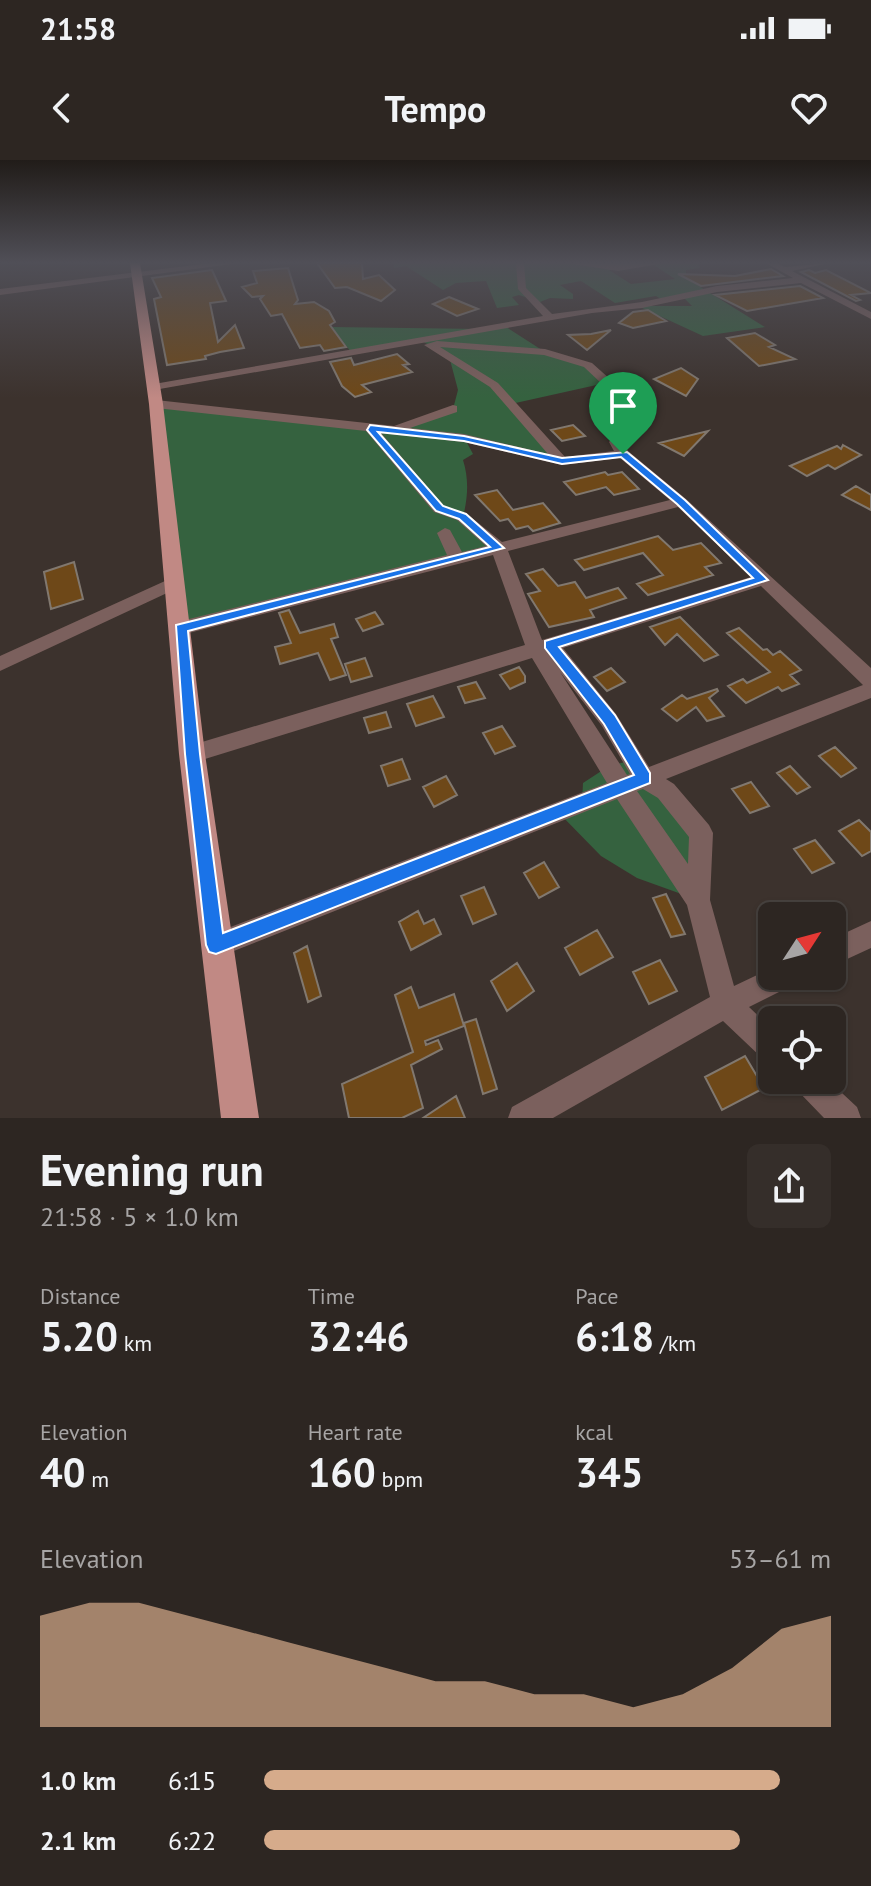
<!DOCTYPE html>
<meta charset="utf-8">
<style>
:root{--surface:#2d2622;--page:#352e2a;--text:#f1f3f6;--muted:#a7a5a5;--line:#484340;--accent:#d6ab8b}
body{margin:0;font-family:"PT Sans",sans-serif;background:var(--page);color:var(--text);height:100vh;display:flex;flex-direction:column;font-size:30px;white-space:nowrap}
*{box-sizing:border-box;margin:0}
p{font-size:26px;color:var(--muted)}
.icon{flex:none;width:44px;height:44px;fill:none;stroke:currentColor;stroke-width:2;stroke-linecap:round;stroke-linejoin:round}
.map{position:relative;height:958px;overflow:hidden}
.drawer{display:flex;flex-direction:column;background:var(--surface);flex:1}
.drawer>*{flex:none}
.needle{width:52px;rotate:54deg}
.buttons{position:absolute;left:758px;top:742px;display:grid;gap:16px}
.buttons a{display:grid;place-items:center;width:88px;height:88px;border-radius:12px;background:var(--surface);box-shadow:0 2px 6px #0004,0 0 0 2px var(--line);font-size:40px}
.pin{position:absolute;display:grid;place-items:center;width:68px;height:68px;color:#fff;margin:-82px -34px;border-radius:50% 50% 50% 0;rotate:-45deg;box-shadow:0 0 8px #0007}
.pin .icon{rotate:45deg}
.round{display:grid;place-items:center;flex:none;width:84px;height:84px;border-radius:12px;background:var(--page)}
.headline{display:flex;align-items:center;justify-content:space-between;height:136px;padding:0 40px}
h1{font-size:44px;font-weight:700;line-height:60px}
.metrics{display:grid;grid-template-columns:repeat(3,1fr);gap:12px;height:136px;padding:8px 40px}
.metrics div{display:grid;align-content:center}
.metrics b{font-size:40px;font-weight:700}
.metrics small{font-size:22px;font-weight:400}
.metrics p{font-size:22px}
.chart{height:224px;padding:16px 40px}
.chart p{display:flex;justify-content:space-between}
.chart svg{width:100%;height:144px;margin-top:8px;fill:var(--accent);opacity:.7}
ul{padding:0 40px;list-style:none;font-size:26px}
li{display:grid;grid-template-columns:128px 96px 1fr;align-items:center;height:60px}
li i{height:20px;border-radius:10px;background:var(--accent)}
.status{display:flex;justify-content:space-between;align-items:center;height:56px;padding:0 40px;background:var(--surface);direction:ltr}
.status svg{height:22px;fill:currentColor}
header{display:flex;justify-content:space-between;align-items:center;height:104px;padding:0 40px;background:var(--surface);font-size:36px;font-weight:700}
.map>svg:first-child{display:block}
.green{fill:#35623f}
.building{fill:#6e4818;stroke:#81786f;stroke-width:2}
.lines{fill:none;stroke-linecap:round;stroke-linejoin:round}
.minor{fill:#7b605d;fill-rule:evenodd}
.major{fill:#c18984;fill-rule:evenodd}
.route{fill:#1a73e8;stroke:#fff;stroke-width:2;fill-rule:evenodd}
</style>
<div class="status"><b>21:58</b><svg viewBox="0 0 49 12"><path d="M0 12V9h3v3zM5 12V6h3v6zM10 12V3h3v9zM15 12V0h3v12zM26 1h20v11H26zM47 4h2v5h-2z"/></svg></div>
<header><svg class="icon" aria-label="back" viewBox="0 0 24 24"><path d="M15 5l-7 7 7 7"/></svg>Tempo<svg class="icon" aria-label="heart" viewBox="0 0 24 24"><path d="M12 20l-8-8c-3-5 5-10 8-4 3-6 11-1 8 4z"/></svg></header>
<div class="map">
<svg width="871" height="958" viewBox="0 0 871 958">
<rect width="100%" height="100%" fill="#3c322d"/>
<path class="green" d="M 394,103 L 624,103 L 609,110 L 631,124 L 675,119 L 654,105 L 659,103 L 698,103 L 700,108 L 686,110 L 686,118 L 765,167 L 703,176 L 638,146 L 692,146 L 684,138 L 664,141 L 656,136 L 615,143 L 581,121 L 560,125 L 573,134 L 573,139 L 550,138 L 540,142 L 519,135 L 512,137 L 519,145 L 497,148 L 486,121 L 456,123 L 443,130 L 406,106 L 394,108 Z
M 503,165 L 545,192 L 588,205 L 610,222 L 511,244 L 562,301 L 465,279 L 473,294 L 463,300 C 469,319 468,337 463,357 L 499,388 L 181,468 L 156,244 L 394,271 L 453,249 L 458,230 L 449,196 L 420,180 L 351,192 L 332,167 L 483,169 Z
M 633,600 L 701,673 L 698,740 L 637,718 L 601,696 L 558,652 L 582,642 L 583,623 L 609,606 Z"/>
<path class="building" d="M 317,103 L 362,103 L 363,119 L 379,115 L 395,130 L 381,141 L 347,127 L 335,128 Z
M 288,108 L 298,140 L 295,144 L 314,142 L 329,151 L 335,162 L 330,165 L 346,187 L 324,191 L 320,185 L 300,188 L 282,154 L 271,156 L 260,139 L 263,136 L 252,137 L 242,127 L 257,123 L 253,111 Z
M 771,109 L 783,116 L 701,126 L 678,114 L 735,116 Z
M 212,110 L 226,141 L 210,143 L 218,182 L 235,165 L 244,188 L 220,192 L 205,196 L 206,199 L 167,205 L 154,139 L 161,137 L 152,118 Z
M 809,110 L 815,113 L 826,110 L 871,133 L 851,135 L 860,140 L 856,141 L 801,112 Z
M 800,126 L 823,138 L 747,151 L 715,135 Z
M 449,137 L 478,149 L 457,156 L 433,144 Z
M 648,150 L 666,161 L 633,168 L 619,163 L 633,152 Z
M 611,170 L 587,190 L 568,175 L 591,174 Z
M 755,173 L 775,185 L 769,187 L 795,199 L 759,206 L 727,178 Z
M 397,194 L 409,204 L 403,205 L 412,212 L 362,225 L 371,232 L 355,237 L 342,226 L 330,202 L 351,198 L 354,205 Z
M 681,208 L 698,219 L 686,236 L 654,219 Z
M 573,265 L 585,276 L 562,281 L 551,270 Z
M 708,271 L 684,296 L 659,283 Z
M 843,285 L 861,295 L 835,309 L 828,305 L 807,316 L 790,306 L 837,286 L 841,289 Z
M 605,312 L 608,315 L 622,312 L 639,329 L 614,335 L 606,327 L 576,335 L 564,322 Z
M 856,326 L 871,335 L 871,350 L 842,335 Z
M 497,330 L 513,350 L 543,343 L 560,363 L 533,371 L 528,366 L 516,369 L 508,359 L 500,361 L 475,335 Z
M 658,376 L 673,390 L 701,383 L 721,403 L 705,407 L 713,415 L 648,435 L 637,424 L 663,415 L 643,393 L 584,410 L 575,400 Z
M 74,402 L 83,439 L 51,449 L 44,412 Z
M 543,409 L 558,426 L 575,422 L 586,438 L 618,428 L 626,438 L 590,450 L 594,457 L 549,467 L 528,434 L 540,431 L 526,414 Z
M 289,450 L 300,473 L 334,464 L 338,477 L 331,479 L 346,515 L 330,520 L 318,493 L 280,504 L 275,487 L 291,483 L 279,453 Z
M 375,452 L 383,464 L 363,471 L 356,459 Z
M 680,457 L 718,495 L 704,501 L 677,474 L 665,485 L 650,467 Z
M 739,468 L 763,490 L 767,489 L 773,495 L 780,491 L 801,510 L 790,515 L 799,524 L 782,531 L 778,527 L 746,543 L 728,526 L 743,519 L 747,523 L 770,512 L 727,473 Z
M 365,498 L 372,516 L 351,522 L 345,504 Z
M 519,507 L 525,516 L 525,522 L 510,529 L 500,515 Z
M 611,508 L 625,522 L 607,531 L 594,517 Z
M 476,522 L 485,538 L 465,543 L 458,527 Z
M 717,529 L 718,531 L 709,538 L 724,556 L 707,561 L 696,547 L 677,561 L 662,549 L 682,535 L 687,539 Z
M 433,536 L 444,557 L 416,566 L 407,544 Z
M 386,552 L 391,567 L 369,573 L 364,558 Z
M 502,566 L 515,586 L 495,594 L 483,573 Z
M 835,587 L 856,608 L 841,617 L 819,596 Z
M 402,599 L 410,619 L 388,626 L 381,606 Z
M 790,606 L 810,627 L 797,634 L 777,613 Z
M 446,616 L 457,635 L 434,647 L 423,627 Z
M 751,622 L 769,646 L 750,653 L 732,629 Z
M 859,660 L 871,672 L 871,691 L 862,696 L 839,671 Z
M 815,680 L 834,703 L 812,713 L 794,689 Z
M 544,702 L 559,727 L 539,738 L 524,713 Z
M 484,727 L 496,754 L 473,764 L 461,736 Z
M 666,734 L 685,774 L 671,777 L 653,738 Z
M 418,751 L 424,764 L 434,759 L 441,774 L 411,790 L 399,762 Z
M 597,770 L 613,797 L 580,815 L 565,788 Z
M 307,786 L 321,836 L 308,842 L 294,793 Z
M 660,800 L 677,831 L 649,844 L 633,812 Z
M 517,803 L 534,831 L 507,851 L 491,821 Z
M 411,827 L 419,848 L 454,834 L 464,866 L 425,881 L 426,885 L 438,880 L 442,889 L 411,905 L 423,948 L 402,958 L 349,958 L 342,924 L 413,892 L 395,835 Z
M 476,859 L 497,929 L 483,934 L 464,863 Z
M 745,896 L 764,928 L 722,950 L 705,917 Z
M 456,936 L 465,958 L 423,958 Z"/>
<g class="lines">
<path class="minor" d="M 211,103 L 239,103 L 0,135 L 0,129 Z
M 516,103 L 524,103 L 526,128 L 552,154 L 642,142 L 717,126 L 793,118 L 766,103 L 777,103 L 785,107 L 829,103 L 792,111 L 871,152 L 871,159 L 801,123 L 717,132 L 642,148 L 592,153 L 154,230 L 148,227 L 154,224 L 543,156 L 518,129 Z
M 567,103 L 665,103 L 618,111 Z
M 437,181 L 545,189 L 592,203 L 649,254 L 647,262 L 634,269 L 622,282 L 628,291 L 686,339 L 871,508 L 871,538 L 666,619 L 674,624 L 709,665 L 713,673 L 710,740 L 734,826 L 772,808 L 772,816 L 797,816 L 793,825 L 749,847 L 772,869 L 772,902 L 762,898 L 723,861 L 553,958 L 508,958 L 512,947 L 710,837 L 687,745 L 617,639 L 216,798 L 207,794 L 203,785 L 207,776 L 607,623 L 532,498 L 192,603 L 185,601 L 182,594 L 185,587 L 192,585 L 525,485 L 493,395 L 181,475 L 172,468 L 181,461 L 447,395 L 437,373 L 445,368 L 450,370 L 462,392 L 486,386 L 457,360 L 434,352 L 366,271 L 156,248 L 150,244 L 156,240 L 394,266 L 453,245 L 457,246 L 457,252 L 410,268 L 464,274 L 548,294 L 490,227 L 424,185 ZM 440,187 L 544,195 L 584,207 L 637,257 L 626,263 L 609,282 L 614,291 L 565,297 L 498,223 ZM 381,273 L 464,282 L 562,305 L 620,298 L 670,340 L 502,382 L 467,354 L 444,346 ZM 678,347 L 751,417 L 542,480 L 508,391 ZM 761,426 L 863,525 L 649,607 L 616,554 L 563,488 ZM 560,512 L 602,566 L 630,614 L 627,615 ZM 643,629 L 658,638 L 689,677 L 688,704 L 637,631 Z
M 176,416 L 182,418 L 184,422 L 182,426 L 0,511 L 0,496 Z
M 871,761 L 871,788 L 832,806 L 832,779 Z
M 792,920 L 828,920 L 857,947 L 861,958 L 824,958 L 797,930 Z"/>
<path class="major" d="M 130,103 L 140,103 L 163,244 L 205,594 L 259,958 L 221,958 L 179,594 L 149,244 Z"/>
</g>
<linearGradient id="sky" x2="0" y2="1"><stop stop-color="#211c19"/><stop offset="0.43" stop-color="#504f57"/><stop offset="1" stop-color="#504f57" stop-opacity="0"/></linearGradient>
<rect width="871" height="238" fill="url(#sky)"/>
<path class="route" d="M 370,265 L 464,276 L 562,298 L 627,292 L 685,340 L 768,420 L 559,487 L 615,555 L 650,613 L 650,623 L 216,794 L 209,792 L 206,785 L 185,594 L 176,465 L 490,387 L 459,359 L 436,351 L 367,270 ZM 378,272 L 464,281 L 562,304 L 621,297 L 677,344 L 753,418 L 545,481 L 545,488 L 604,564 L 634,615 L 223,773 L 200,594 L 188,471 L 504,388 L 466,354 L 443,346 Z"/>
</svg>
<div class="buttons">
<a><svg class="needle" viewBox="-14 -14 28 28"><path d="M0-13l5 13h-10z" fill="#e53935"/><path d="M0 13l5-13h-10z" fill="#a7a5a5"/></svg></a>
<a><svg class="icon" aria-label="locate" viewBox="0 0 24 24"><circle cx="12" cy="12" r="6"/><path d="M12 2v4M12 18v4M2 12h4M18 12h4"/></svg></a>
</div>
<div class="pin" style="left:623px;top:294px;background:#1e9e55"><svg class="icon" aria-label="arrive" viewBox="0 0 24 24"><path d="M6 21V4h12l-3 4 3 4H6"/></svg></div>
</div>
<section class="drawer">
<div class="headline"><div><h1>Evening run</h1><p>21:58 · 5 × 1.0 km</p></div><a class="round"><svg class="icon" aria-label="share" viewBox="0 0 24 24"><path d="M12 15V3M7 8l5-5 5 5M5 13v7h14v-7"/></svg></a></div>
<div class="metrics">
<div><p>Distance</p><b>5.20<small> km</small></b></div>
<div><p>Time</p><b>32:46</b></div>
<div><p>Pace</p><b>6:18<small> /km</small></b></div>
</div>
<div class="metrics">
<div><p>Elevation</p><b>40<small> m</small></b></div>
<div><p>Heart rate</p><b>160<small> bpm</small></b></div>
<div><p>kcal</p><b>345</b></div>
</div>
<div class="chart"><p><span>Elevation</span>53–61 m</p>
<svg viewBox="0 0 160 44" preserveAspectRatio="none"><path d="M0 44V10L10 6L20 6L30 10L40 14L50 18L60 22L70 26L80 30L90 30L100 34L110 34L120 38L130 34L140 26L150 14L160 10V44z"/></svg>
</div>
<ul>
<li><b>1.0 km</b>6:15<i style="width:91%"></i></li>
<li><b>2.1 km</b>6:22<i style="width:84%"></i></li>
</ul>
</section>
